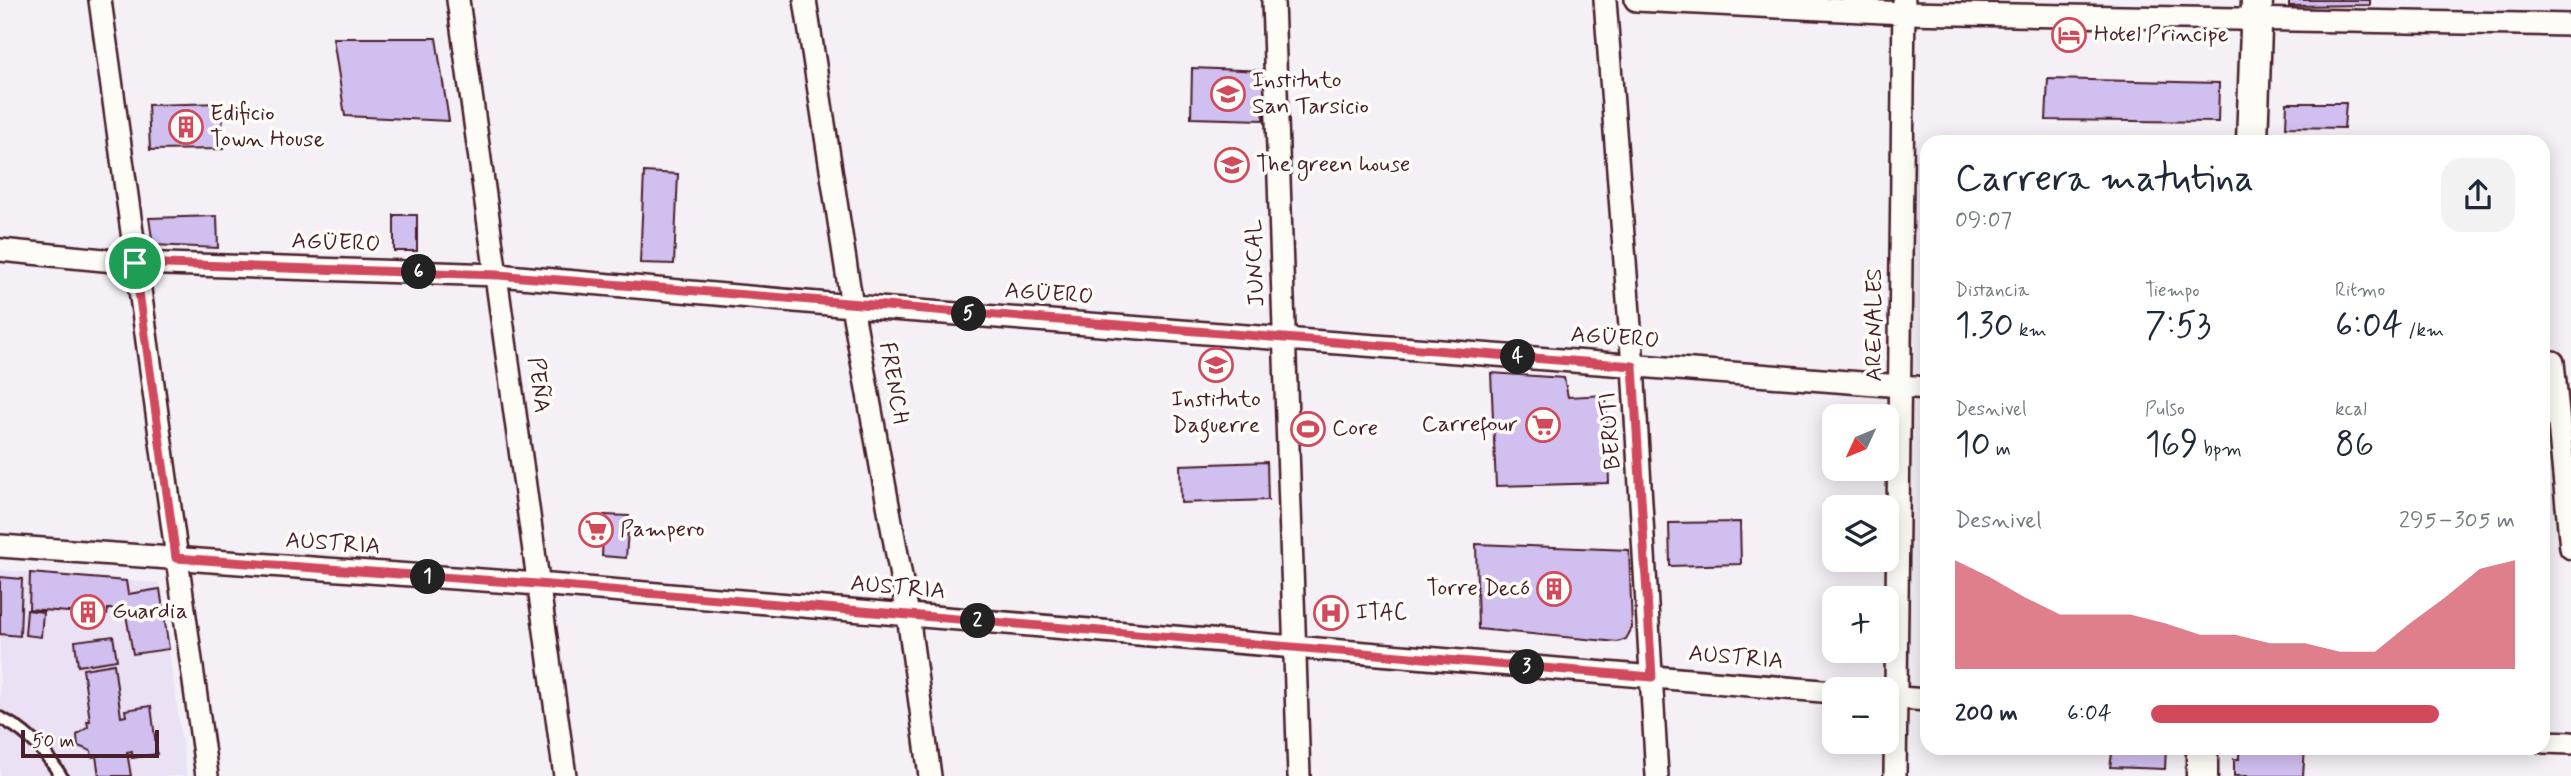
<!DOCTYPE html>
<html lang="es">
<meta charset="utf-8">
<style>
:root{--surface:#fff;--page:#f2f2f3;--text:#1f2937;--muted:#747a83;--accent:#d1495b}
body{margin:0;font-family:Mynerve,sans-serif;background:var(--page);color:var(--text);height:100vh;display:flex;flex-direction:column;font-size:26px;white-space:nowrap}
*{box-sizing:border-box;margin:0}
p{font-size:23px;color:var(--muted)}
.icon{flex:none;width:38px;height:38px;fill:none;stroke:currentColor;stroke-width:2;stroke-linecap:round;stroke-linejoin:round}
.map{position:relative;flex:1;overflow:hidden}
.drawer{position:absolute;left:1920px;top:135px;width:630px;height:620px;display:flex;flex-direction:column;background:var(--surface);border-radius:21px;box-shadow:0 4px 18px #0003}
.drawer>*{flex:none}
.needle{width:46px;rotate:226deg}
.fabs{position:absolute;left:1822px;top:404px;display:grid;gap:14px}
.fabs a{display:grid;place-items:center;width:77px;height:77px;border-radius:14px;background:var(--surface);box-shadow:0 4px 18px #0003;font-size:35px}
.scale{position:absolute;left:21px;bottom:18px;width:138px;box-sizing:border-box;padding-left:7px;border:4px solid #4a1f2b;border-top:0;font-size:19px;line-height:24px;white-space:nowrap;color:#4a1f2b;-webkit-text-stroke:5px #fdfcf7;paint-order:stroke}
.pin{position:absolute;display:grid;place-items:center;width:60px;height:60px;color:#fff;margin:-30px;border:4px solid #fff;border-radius:50%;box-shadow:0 2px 7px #0007}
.km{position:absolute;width:35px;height:35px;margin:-18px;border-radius:50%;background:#222;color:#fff;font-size:19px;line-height:35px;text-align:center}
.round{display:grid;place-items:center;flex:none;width:74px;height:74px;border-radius:21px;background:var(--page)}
.head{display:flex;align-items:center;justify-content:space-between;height:119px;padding:0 35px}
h1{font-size:38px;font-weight:600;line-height:52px}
.stats{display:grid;grid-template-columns:repeat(3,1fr);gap:10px;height:119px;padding:7px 35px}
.stats div{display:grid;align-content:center}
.stats b{font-size:35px;font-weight:600}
.stats small{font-size:19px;font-weight:400}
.stats p{font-size:19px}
.chart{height:196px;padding:14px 35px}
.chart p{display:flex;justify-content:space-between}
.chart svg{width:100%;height:126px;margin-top:7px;fill:var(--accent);opacity:.7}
ul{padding:0 35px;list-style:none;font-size:23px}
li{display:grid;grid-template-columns:112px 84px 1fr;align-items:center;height:52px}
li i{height:18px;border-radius:9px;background:var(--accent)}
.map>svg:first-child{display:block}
.built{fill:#eae1f4}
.building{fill:#d1bff0;stroke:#4a1f2b;stroke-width:2}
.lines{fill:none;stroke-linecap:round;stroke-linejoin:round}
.lane-casing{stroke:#4a1f2b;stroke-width:16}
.street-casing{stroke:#4a1f2b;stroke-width:26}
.secondary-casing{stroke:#4a1f2b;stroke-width:35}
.lane{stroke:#fdfcf7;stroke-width:10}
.street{stroke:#fdfcf7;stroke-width:21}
.secondary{stroke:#fdfcf7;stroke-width:30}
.route-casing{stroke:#fff;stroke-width:14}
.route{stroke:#d1495b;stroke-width:9}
.labels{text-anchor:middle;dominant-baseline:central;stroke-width:7;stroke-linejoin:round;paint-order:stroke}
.poi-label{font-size:23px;fill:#4a1f2b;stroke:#fdfcf7;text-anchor:start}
.street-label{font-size:23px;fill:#4a1f2b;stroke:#fdfcf7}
</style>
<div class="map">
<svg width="2571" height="776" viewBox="0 0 2571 776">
<rect width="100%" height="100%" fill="#f4f0f6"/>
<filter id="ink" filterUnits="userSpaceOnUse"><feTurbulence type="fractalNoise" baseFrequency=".0143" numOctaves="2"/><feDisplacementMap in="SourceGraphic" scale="14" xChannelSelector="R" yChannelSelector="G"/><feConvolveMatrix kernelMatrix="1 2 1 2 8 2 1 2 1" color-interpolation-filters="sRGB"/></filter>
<g filter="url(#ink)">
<path class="built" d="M 0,570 L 159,583 L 187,776 L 0,776 Z"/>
<path class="building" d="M 2289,0 L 2370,0 L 2370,5 L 2289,6 Z
M 333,38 L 436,38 L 449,121 L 345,116 Z
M 1192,68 L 1265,71 L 1263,120 L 1191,118 Z
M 2048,79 L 2219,83 L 2218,122 L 2046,120 Z
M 222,103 L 223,149 L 150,150 L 148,105 Z
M 2287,103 L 2346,103 L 2344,128 L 2286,127 Z
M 644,172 L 678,174 L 674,264 L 640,263 Z
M 394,215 L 417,215 L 417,251 L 394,251 Z
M 217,216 L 218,248 L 153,245 L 149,218 Z
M 1491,373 L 1564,378 L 1568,397 L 1606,395 L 1609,483 L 1496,486 Z
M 1267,462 L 1268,500 L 1181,503 L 1180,465 Z
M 604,515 L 629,516 L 626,558 L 602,556 Z
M 1740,522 L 1741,564 L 1670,566 L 1669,523 Z
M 1476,544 L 1629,550 L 1632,628 L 1626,639 L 1618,642 L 1478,629 Z
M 30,573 L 126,581 L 128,594 L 160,589 L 169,649 L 133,654 L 125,609 L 108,609 L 107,615 L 29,609 Z
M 0,577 L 22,579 L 20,636 L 0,634 Z
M 27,610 L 43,612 L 41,637 L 25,635 Z
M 113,636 L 117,660 L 78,666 L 75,641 Z
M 114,664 L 121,717 L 126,716 L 125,710 L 151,706 L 157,754 L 132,758 L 132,751 L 127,752 L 131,776 L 99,776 L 96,756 L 92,757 L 91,751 L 78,746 L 77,735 L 88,727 L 87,721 L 90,721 L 83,669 Z
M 2113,747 L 2166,747 L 2165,769 L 2110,767 Z
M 2286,747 L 2305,748 L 2303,776 L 2234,776 L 2234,759 L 2239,759 L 2239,749 L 2286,751 Z"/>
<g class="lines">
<g class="lane-casing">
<path id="lane" d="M 0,718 C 26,730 46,752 61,776"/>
</g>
<g class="street-casing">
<path id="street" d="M 100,0 L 207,776
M 458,0 L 565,776
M 805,0 L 852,306 L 908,615 L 930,776
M 1273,0 L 1299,776
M 1605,0 L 1633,366 L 1657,776
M 1636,0 L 1904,13 L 2571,25
M 0,250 L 135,263 L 498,275 L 852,306 L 1927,388
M 2553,362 L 2571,548
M 0,546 L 538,584 L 1834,692
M 1886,697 L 1927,700
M 2543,742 L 2571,743
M 1895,776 L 1904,1"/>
</g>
<g class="secondary-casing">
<path id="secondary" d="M 2252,142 L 2257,0
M 2202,776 L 2202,747"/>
</g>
<use href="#lane" class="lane"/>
<use href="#street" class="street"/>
<use href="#secondary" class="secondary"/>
</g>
</g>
<g class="lines" filter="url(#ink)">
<g class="route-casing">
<path id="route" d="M 135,263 L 498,275 L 1633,366 L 1652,677 L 538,584 L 176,558 Z"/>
</g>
<use href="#route" class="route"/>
</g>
<defs>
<g id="hotel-ring" transform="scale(1.75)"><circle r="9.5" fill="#fdfcf7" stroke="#d1495b" stroke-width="1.5"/><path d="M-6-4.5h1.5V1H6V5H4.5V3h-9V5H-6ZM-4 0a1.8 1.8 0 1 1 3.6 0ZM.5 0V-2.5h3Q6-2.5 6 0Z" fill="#d1495b"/></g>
<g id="school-ring" transform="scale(1.75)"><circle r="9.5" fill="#fdfcf7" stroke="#d1495b" stroke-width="1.5"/><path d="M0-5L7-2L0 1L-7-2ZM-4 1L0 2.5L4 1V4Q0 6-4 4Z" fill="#d1495b"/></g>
<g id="building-ring" transform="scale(1.75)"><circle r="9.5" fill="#fdfcf7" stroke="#d1495b" stroke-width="1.5"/><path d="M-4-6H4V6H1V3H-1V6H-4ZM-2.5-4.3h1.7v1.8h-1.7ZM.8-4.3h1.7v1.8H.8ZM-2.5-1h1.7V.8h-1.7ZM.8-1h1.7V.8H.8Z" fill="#d1495b"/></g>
<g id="university-ring" transform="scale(1.75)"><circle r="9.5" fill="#fdfcf7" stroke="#d1495b" stroke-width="1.5"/><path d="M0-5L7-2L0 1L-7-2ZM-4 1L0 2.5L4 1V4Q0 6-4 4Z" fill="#d1495b"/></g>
<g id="supermarket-ring" transform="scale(1.75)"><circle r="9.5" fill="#fdfcf7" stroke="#d1495b" stroke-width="1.5"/><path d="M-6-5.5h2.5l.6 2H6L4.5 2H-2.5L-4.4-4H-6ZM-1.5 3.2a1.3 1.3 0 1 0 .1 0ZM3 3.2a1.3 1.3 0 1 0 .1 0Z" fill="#d1495b"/></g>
<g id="stadium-ring" transform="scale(1.75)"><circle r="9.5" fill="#fdfcf7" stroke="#d1495b" stroke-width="1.5"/><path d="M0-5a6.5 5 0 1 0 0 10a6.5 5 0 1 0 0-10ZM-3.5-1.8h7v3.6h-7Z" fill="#d1495b"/></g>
<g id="hospital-ring" transform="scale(1.75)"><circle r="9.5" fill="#fdfcf7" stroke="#d1495b" stroke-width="1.5"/><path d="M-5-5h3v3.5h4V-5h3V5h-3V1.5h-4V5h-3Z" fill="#d1495b"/></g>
</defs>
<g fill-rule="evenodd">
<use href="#hotel-ring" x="2069" y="35"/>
<use href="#school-ring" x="1228" y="94"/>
<use href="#building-ring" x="186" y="127"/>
<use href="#school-ring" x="1232" y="165"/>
<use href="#university-ring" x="1216" y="365"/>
<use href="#supermarket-ring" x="1543" y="425"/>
<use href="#stadium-ring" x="1308" y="429"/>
<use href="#supermarket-ring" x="596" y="530"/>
<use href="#building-ring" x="1554" y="589"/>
<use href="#building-ring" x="88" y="612"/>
<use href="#hospital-ring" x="1331" y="613"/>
</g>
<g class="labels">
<g class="poi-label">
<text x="2094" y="35">Hotel Principe</text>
<text x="1252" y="81">Instituto<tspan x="1252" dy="26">San Tarsicio</tspan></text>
<text x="210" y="114">Edificio<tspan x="210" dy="26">Town House</tspan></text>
<text x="1256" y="165">The green house</text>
<text x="1216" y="400" text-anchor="middle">Instituto<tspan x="1216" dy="26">Daguerre</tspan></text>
<text x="1518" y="425" text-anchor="end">Carrefour</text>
<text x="1332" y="429">Core</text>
<text x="620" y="530">Pampero</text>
<text x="1530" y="589" text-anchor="end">Torre Decó</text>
<text x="112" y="612">Guardia</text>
<text x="1356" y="613">ITAC</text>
</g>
<g class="street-label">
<text transform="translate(336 243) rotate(2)">AGÜERO</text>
<text transform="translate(1256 263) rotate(-92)">JUNCAL</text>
<text transform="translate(1049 294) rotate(4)">AGÜERO</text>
<text transform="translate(1875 325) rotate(-90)">ARENALES</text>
<text transform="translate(1615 338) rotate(4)">AGÜERO</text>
<text transform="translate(893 383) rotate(80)">FRENCH</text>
<text transform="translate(538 385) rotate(83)">PEÑA</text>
<text transform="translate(1611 431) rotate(-94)">BERUTI</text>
<text transform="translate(333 544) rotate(4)">AUSTRIA</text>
<text transform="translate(898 588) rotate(5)">AUSTRIA</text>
<text transform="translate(1736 658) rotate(5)">AUSTRIA</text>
</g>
</g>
</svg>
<div class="fabs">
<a><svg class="needle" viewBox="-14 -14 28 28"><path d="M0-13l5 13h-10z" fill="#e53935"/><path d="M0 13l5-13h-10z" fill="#747a83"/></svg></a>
<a><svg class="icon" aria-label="layers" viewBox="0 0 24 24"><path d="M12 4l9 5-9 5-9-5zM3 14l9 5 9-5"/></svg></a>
<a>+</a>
<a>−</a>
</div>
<div class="scale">50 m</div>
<div class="pin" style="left:135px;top:263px;background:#1e9e55"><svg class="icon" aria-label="arrive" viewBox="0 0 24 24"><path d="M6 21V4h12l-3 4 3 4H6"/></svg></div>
<b class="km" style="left:428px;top:577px">1</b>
<b class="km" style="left:978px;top:621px">2</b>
<b class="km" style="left:1527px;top:667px">3</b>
<b class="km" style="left:1518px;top:357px">4</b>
<b class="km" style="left:969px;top:314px">5</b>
<b class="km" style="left:419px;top:272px">6</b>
<section class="drawer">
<div class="head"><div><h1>Carrera matutina</h1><p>09:07</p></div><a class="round"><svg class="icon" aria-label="share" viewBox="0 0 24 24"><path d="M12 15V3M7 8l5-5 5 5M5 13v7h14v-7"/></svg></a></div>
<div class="stats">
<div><p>Distancia</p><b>1.30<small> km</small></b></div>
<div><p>Tiempo</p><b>7:53</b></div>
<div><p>Ritmo</p><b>6:04<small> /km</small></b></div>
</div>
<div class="stats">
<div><p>Desnivel</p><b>10<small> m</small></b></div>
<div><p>Pulso</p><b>169<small> bpm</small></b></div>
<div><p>kcal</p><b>86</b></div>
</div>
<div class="chart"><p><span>Desnivel</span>295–305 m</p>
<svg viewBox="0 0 160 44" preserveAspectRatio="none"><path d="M0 44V6L10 12L20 19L30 25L40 25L50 25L60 28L70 32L80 32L90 35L100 35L110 38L120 38L130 28L140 19L150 9L160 6V44z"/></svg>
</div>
<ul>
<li><b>200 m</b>6:04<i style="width:79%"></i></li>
</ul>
</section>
</div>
